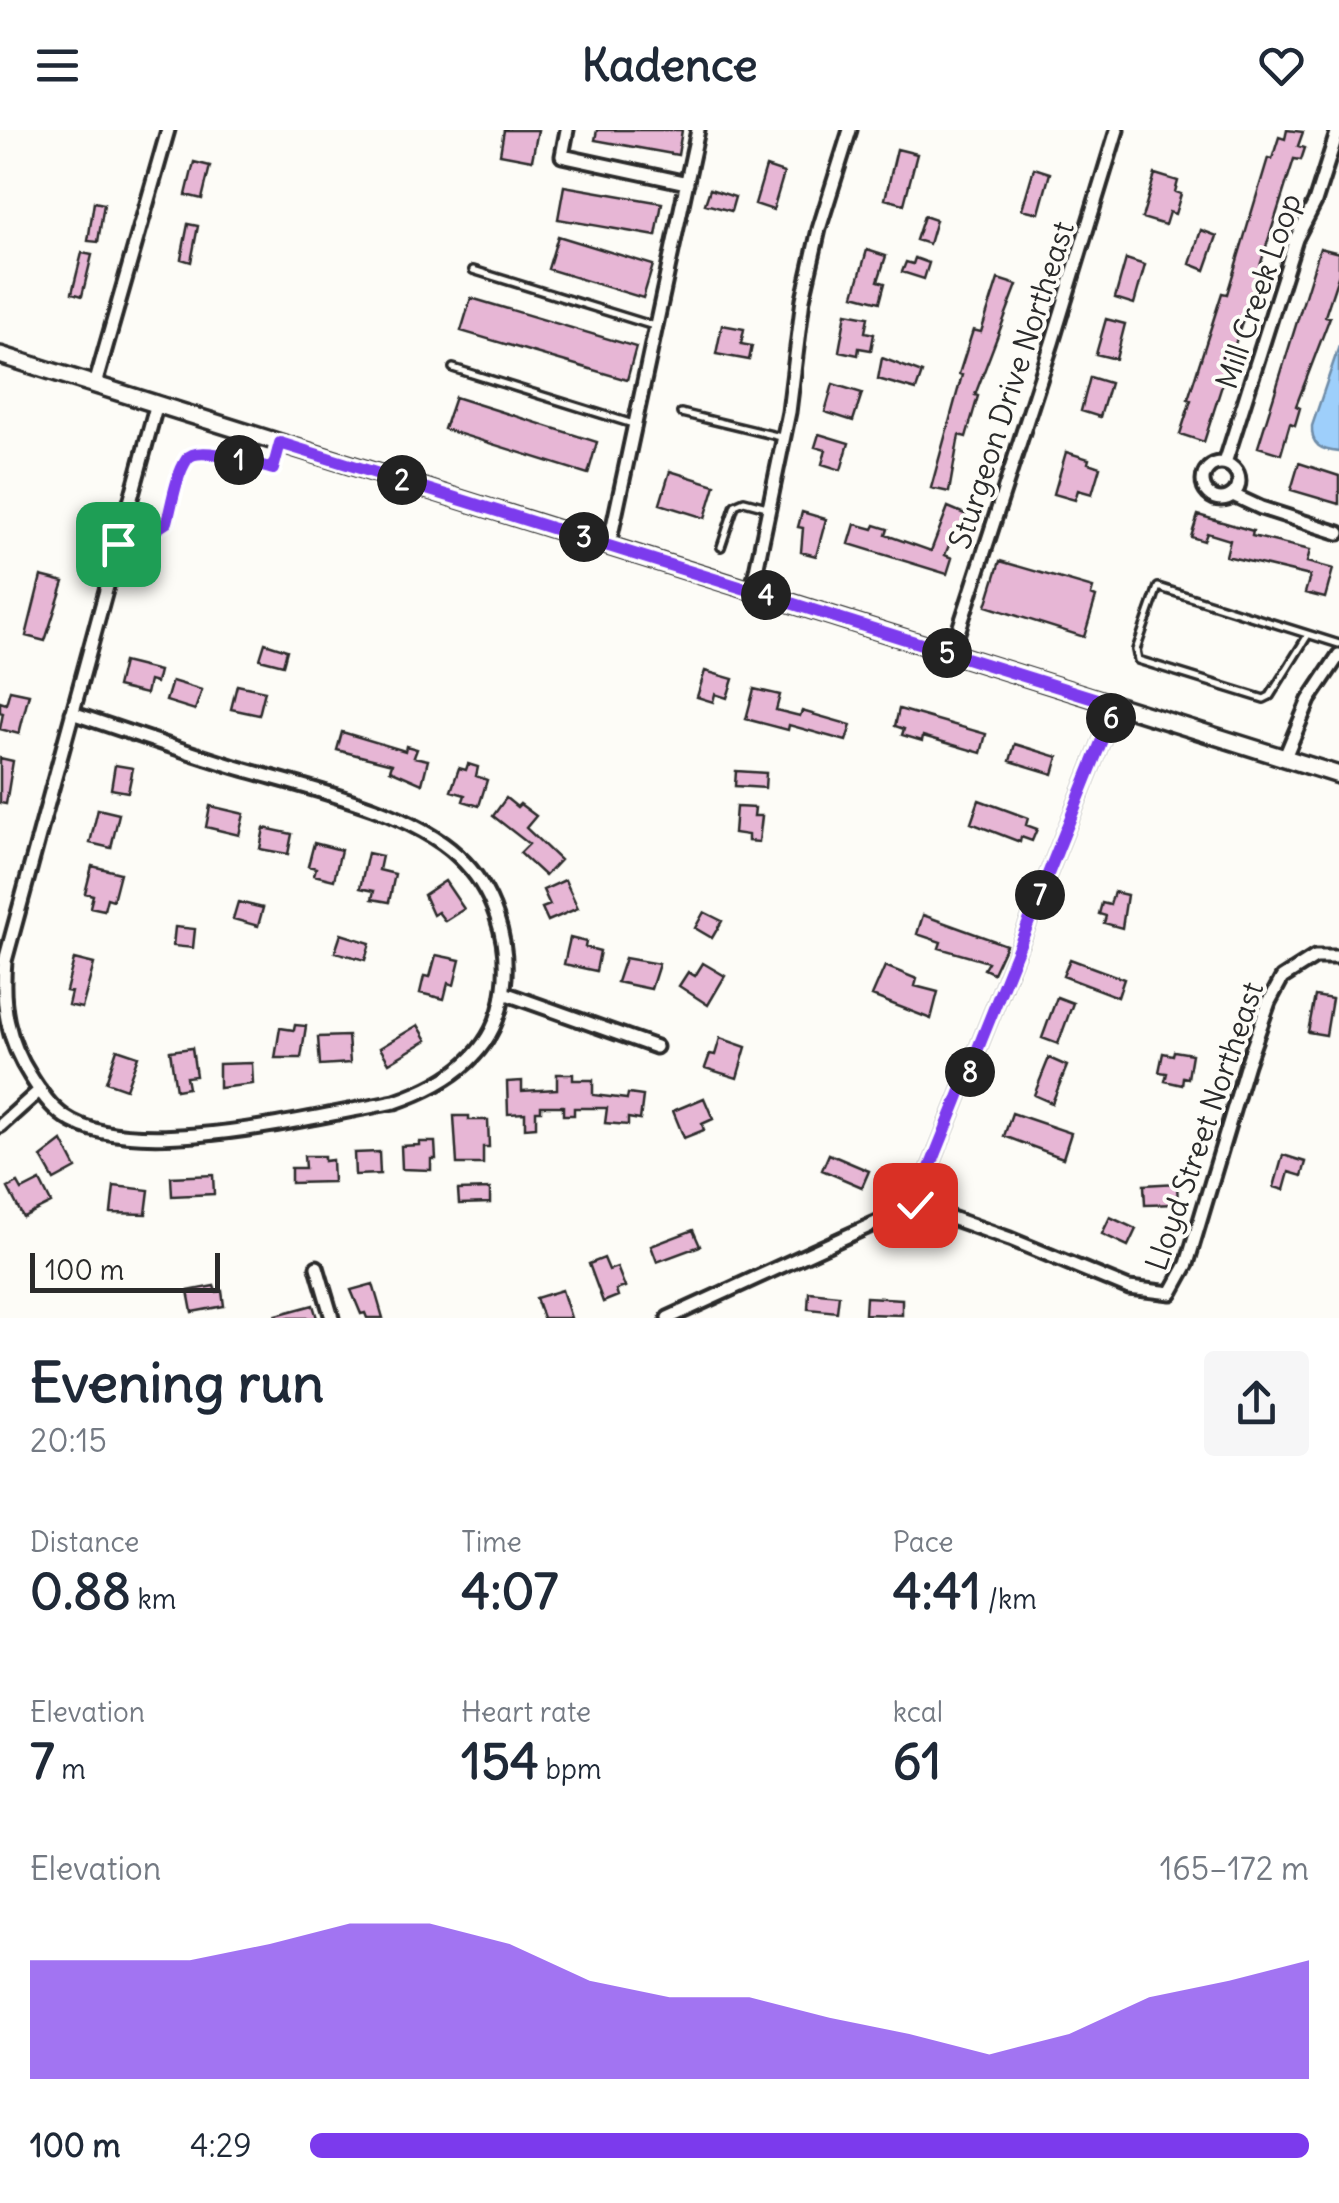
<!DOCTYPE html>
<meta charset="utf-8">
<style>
:root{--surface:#fff;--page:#f6f6f7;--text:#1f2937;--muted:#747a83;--accent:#7c3aed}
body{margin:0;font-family:Delius,sans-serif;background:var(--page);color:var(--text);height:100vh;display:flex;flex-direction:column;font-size:38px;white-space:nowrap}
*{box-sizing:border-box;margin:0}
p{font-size:32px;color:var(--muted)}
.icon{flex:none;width:55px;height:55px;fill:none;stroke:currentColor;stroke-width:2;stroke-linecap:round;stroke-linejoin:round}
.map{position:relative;height:1188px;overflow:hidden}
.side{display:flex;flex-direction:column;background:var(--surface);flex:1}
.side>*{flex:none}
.scale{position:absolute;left:30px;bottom:25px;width:190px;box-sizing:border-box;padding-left:10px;border:5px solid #2b2b2b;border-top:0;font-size:28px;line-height:35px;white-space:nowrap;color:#2b2b2b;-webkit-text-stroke:8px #fdfcf7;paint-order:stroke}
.pin{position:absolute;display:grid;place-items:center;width:85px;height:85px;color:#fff;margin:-42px;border-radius:20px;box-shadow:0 5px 15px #0006}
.km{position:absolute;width:50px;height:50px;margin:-25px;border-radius:50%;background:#222;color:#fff;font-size:28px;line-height:50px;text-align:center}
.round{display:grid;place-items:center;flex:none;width:105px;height:105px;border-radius:10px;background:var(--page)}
.head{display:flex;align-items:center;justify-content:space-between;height:170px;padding:0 30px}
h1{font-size:55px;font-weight:700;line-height:75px}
.stats{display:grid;grid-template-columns:repeat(3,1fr);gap:15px;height:170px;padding:10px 30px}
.stats div{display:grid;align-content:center}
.stats b{font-size:50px;font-weight:700}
.stats small{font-size:28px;font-weight:400}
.stats p{font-size:28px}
.chart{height:280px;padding:20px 30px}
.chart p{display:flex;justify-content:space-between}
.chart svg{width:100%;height:180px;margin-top:10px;fill:var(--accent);opacity:.7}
ul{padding:0 30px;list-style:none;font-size:32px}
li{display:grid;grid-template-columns:160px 120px 1fr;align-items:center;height:75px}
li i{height:25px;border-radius:12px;background:var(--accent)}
header{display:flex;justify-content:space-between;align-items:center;height:130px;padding:0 30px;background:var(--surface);font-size:45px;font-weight:700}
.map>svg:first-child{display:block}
.water{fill:#9ecffb;stroke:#708da8;stroke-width:2.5}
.building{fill:#e7b6d5;stroke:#2b2b2b;stroke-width:2.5}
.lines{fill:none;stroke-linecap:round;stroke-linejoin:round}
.lane-casing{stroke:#2b2b2b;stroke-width:12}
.street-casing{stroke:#2b2b2b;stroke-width:19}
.secondary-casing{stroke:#2b2b2b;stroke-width:22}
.lane{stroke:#fdfcf7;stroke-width:5}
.street{stroke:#fdfcf7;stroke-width:11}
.secondary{stroke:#fdfcf7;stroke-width:15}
.route-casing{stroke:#fff;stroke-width:20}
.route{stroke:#7c3aed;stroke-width:12}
.labels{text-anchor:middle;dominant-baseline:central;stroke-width:8;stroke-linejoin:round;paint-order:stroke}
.street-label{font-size:30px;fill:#2b2b2b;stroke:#fdfcf7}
</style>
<header><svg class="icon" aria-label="menu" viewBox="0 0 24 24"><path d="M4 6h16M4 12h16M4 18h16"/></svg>Kadence<svg class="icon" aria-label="heart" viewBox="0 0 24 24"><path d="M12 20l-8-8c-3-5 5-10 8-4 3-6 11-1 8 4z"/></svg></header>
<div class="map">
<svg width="1339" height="1188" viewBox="0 0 1339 1188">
<rect width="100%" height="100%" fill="#fdfcf7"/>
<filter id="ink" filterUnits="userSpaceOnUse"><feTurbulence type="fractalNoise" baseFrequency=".01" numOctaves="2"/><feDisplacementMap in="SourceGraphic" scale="20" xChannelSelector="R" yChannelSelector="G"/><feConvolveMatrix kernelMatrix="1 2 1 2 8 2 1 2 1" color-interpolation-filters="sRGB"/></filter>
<g filter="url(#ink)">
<path class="water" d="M 1339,216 L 1339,322 C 1321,320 1311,316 1312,296 Z"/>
<path class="building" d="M 504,0 L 538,0 L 532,30 L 500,24 Z
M 597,0 L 682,0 L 678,25 L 595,10 Z
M 1287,0 L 1303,2 L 1298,16 L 1305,18 L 1301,30 L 1294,29 L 1204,312 L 1180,304 L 1191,270 L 1188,269 L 1222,163 L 1227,164 L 1268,28 L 1272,29 L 1279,7 L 1285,9 Z
M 897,19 L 917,24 L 904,74 L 885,69 Z
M 194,32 L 210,36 L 202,69 L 186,65 Z
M 766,37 L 784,43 L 773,80 L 755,74 Z
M 1034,38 L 1050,43 L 1039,83 L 1022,79 Z
M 1155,44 L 1178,51 L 1175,62 L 1181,64 L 1175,84 L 1169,82 L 1165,95 L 1142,88 Z
M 564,56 L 662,73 L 656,106 L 558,89 Z
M 710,59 L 735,67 L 731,81 L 705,74 Z
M 94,72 L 104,74 L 98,112 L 88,111 Z
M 924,86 L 936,90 L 929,114 L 916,110 Z
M 188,94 L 198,96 L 191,132 L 181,129 Z
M 1201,100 L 1217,106 L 1205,140 L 1190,134 Z
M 558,106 L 653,135 L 643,168 L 548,139 Z
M 1320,118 L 1339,123 L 1339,144 L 1325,186 L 1330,187 L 1296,276 L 1300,278 L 1295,295 L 1290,293 L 1281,324 L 1258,317 Z
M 867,120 L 886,126 L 878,151 L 885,153 L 880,172 L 854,165 Z
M 82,123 L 92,125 L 82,166 L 72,163 Z
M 915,128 L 929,133 L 924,149 L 902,142 L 906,132 L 913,134 Z
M 1126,129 L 1145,135 L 1134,174 L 1115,168 Z
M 998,149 L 1017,155 L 975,265 L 978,266 L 966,307 L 959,305 L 949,362 L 931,358 L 962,245 L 959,244 L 973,200 L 981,202 Z
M 471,168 L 636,217 L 627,250 L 461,201 Z
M 846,183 L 868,187 L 865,202 L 874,204 L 871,220 L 859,218 L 858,225 L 839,221 Z
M 1106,189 L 1125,194 L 1116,229 L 1096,224 Z
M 722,195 L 744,199 L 741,214 L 752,216 L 749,230 L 716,224 Z
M 882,228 L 922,243 L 916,260 L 878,249 Z
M 1090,247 L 1110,253 L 1100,287 L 1081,281 Z
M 833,254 L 862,263 L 853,291 L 825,282 Z
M 455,267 L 597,312 L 588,344 L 444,299 Z
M 819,304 L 849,313 L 841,340 L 822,334 L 826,320 L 815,317 Z
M 1066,322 L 1089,329 L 1088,333 L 1100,337 L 1092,364 L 1078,360 L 1075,370 L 1054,364 Z
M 1299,333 L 1339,346 L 1339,374 L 1291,360 Z
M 670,341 L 715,355 L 705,388 L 660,374 Z
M 948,377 L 967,385 L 962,397 L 957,395 L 945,425 L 952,428 L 947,444 L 849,414 L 855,394 L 873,399 L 875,395 L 888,399 L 886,405 L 931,421 Z
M 802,382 L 826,389 L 816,426 L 801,422 L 803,398 L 798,397 Z
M 1198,385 L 1253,401 L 1252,406 L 1310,420 L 1307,432 L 1333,439 L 1325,468 L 1305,463 L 1310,446 L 1226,426 L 1230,410 L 1207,403 L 1204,411 L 1191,407 Z
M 1000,431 L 1093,458 L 1091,465 L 1096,467 L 1084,507 L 986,476 Z
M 41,446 L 64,452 L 45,511 L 26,506 Z
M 265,513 L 287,520 L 283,535 L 260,529 Z
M 123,532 L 159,541 L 156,553 L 149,551 L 146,564 L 117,557 Z
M 705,541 L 733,549 L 727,568 L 715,564 L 713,572 L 697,567 Z
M 172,551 L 202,560 L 195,580 L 166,571 Z
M 237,555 L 265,561 L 259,585 L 231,579 Z
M 754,559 L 780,565 L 776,580 L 800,586 L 802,581 L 851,595 L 846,611 L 789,595 L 788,600 L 746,589 Z
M 10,560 L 29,564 L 19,604 L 0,599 L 3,583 L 0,582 L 0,572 L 6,574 Z
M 899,579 L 986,604 L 981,623 L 923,606 L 922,611 L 902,605 L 904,599 L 895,596 Z
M 342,602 L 405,621 L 406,616 L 417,619 L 414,627 L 428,630 L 422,654 L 390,640 L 392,634 L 337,620 Z
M 1015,614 L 1058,627 L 1053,644 L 1010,631 Z
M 0,628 L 13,631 L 6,674 L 0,673 Z
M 468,634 L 478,637 L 476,646 L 487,650 L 479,676 L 463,671 L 465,665 L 451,661 L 459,638 L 466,640 Z
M 115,635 L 133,638 L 128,662 L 111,659 Z
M 736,641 L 766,643 L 765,658 L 735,656 Z
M 506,668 L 517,677 L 520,674 L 536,686 L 526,698 L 560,730 L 545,746 L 520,723 L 529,714 L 493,686 Z
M 979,670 L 1028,688 L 1026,695 L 1037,699 L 1032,711 L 1021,707 L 1020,712 L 971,693 Z
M 210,676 L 244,684 L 239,705 L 206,697 Z
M 736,677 L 755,678 L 754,686 L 762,686 L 759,712 L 748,711 L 748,705 L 734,703 Z
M 98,679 L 119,684 L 111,718 L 90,713 Z
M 264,698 L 292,704 L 288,724 L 260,719 Z
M 314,713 L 341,720 L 334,750 L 314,745 L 316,738 L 308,736 Z
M 368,723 L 382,726 L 379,740 L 395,744 L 389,772 L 372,769 L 374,761 L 360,758 Z
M 92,736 L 120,743 L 113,770 L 107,768 L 104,780 L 90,777 L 93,765 L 85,763 Z
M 565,750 L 578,778 L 548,791 L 542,778 L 550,775 L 543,760 Z
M 445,751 L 464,779 L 445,791 L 438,782 L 433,785 L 424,765 Z
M 1114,762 L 1127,765 L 1122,798 L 1104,793 L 1106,786 L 1099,784 L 1102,773 L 1110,775 Z
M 238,772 L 263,778 L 258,796 L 233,789 Z
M 704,782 L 722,791 L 712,808 L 695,798 Z
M 923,785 L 1006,815 L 993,843 L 984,839 L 988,832 L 939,818 L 941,812 L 917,804 Z
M 175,797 L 195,799 L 193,818 L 173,816 Z
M 341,804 L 370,813 L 365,830 L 335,822 Z
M 570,808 L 586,812 L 585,817 L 600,821 L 596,841 L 564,834 Z
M 436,825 L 460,830 L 454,855 L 448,853 L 444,869 L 420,863 L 424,846 L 430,847 Z
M 625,828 L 659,834 L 651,859 L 617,852 Z
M 74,829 L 94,834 L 82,878 L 68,875 L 71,862 L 66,861 Z
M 1070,829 L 1124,849 L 1118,867 L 1063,846 Z
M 703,833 L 725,846 L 708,875 L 679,856 L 688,842 L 695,846 Z
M 885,836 L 917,849 L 915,856 L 938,862 L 931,889 L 872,866 Z
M 1315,866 L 1332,869 L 1326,905 L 1308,902 Z
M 1057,867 L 1073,873 L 1058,914 L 1042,908 Z
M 295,895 L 306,896 L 301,928 L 275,928 L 280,898 L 294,900 Z
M 418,895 L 427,910 L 389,933 L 380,918 Z
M 348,906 L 350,933 L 320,935 L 318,907 Z
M 720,908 L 746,917 L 737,948 L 705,938 L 710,924 L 715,925 Z
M 192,918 L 196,946 L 186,947 L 188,958 L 176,960 L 170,921 Z
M 117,919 L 138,926 L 126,959 L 106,952 Z
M 1174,921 L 1192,924 L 1188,948 L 1183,947 L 1182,955 L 1165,951 L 1167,943 L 1159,942 L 1163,923 L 1173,925 Z
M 1049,928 L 1067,936 L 1052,973 L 1034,965 Z
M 252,933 L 253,954 L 219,958 L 219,934 Z
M 557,944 L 573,944 L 573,950 L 593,950 L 593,965 L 627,969 L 628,964 L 643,966 L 640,990 L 628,988 L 628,995 L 605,993 L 607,978 L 574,978 L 574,985 L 563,985 L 563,976 L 541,976 L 541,981 L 536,981 L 536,997 L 525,998 L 525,983 L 508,984 L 507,952 L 522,951 L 522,961 L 557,959 Z
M 704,968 L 713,989 L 702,994 L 704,1000 L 684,1008 L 673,981 Z
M 1012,983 L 1071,1003 L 1063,1028 L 1004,1006 Z
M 454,986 L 469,986 L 469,990 L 488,990 L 489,1017 L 483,1017 L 483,1034 L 457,1034 Z
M 62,1011 L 76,1038 L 54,1050 L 41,1027 Z
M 419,1012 L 435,1012 L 436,1029 L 431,1029 L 431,1040 L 402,1039 L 401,1016 L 419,1015 Z
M 379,1022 L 380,1044 L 355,1045 L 354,1023 Z
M 829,1024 L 869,1041 L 862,1057 L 822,1040 Z
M 1283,1025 L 1306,1032 L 1302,1046 L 1289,1042 L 1284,1060 L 1274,1057 Z
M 304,1026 L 324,1026 L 324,1031 L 332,1030 L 333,1052 L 291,1053 L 291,1038 L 305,1038 Z
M 213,1045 L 214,1064 L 172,1066 L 171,1047 Z
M 40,1051 L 51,1073 L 23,1087 L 8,1058 L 18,1053 L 22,1060 Z
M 1177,1053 L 1178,1074 L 1145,1075 L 1144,1055 Z
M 114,1056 L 149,1060 L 146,1084 L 111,1083 Z
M 490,1059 L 490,1073 L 459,1074 L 458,1060 Z
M 1110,1087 L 1136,1099 L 1128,1116 L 1102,1104 Z
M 693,1100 L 700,1116 L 657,1132 L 651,1116 Z
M 604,1128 L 609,1140 L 617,1137 L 625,1157 L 616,1160 L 618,1166 L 603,1172 L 589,1134 Z
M 373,1154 L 383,1188 L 367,1188 L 365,1183 L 361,1184 L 351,1160 Z
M 214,1156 L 216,1162 L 222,1161 L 224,1176 L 192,1182 L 188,1161 Z
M 562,1160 L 571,1188 L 543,1188 L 536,1168 Z
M 809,1162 L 839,1165 L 837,1182 L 808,1179 Z
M 866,1167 L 902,1169 L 902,1185 L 865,1184 Z
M 313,1175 L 317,1188 L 277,1188 L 276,1185 Z"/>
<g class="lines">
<g class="lane-casing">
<path id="lane" d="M 473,140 L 654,196
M 453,238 L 633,294
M 681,283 L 781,307
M 127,392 L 158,398 L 167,392 C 172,374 176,345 187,329 C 198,313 256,335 273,339 L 279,315
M 721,417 L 735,375 L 744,371 L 767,377
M 1308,505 L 1270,566 L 1264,569 L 1138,530 L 1136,520 L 1158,457 L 1339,514"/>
</g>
<g class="street-casing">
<path id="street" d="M 567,0 L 562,26 L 687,53
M 95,255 L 168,0
M1203 351a18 18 0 1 1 36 0a18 18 0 1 1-36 0Z
M 1225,333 L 1296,109 L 1315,72 L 1338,0
M 1233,365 L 1261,378 L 1339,403
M 609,415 L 698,0
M 752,460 L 789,282 L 803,169 L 819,99 L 850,0
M 951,524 L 1052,213 L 1117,0
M 72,583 C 125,601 178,619 232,636 C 299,656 407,678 458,726 C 494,759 510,811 504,858 C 497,922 450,953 395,972 C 315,986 132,1033 65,987 C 50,977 40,961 31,947 C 7,910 1,874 5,831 L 157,273
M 1285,627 L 1309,570 L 1339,525
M 504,863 L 656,917
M 0,996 L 40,960
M 915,1075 L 1010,1109 L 1129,1158 L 1171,1163 L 1187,1134 L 1247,934 L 1269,872 L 1282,848 L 1315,827 L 1339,827
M 317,1137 L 332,1188
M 668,1188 L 915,1075 L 1116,575"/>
</g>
<g class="secondary-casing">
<path id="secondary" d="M 0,225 L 1339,645"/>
</g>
<use href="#lane" class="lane"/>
<use href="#street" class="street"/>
<use href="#secondary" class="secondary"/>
</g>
</g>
<g class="lines" filter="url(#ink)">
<g class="route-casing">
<path id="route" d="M 118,414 L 124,391 L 158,398 L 167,392 C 172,374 176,345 187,329 C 198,313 256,335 273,339 L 280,313 L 1116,575 L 915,1075"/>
</g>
<use href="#route" class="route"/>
</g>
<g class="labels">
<g class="street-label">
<text transform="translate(1258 161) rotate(-71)">Mill Creek Loop</text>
<text transform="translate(1011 255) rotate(-72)">Sturgeon Drive Northeast</text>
<text transform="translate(1204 996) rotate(-71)">Lloyd Street Northeast</text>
</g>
</g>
</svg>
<div class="scale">100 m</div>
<div class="pin" style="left:118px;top:414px;background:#1e9e55"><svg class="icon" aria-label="arrive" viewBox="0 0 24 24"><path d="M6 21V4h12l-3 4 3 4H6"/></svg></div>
<div class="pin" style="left:915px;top:1075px;background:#d93025"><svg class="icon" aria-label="check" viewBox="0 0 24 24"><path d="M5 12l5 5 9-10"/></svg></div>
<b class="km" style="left:239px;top:330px">1</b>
<b class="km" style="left:402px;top:350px">2</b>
<b class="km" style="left:584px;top:407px">3</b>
<b class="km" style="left:766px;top:465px">4</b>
<b class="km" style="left:947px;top:523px">5</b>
<b class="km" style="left:1111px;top:588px">6</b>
<b class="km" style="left:1040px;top:765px">7</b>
<b class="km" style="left:970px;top:942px">8</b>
</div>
<section class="side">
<div class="head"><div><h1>Evening run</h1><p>20:15</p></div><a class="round"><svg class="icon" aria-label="share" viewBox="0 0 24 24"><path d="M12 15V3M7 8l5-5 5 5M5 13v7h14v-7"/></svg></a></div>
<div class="stats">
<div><p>Distance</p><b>0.88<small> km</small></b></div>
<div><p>Time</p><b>4:07</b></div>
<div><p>Pace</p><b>4:41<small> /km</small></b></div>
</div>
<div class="stats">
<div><p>Elevation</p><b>7<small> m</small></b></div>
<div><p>Heart rate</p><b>154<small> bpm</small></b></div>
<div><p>kcal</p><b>61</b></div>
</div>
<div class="chart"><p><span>Elevation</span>165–172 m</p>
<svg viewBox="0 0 160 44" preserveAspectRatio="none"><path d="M0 44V15L10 15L20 15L30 11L40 6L50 6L60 11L70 20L80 24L90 24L100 29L110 33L120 38L130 33L140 24L150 20L160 15V44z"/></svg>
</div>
<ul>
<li><b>100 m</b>4:29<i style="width:100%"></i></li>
</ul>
</section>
